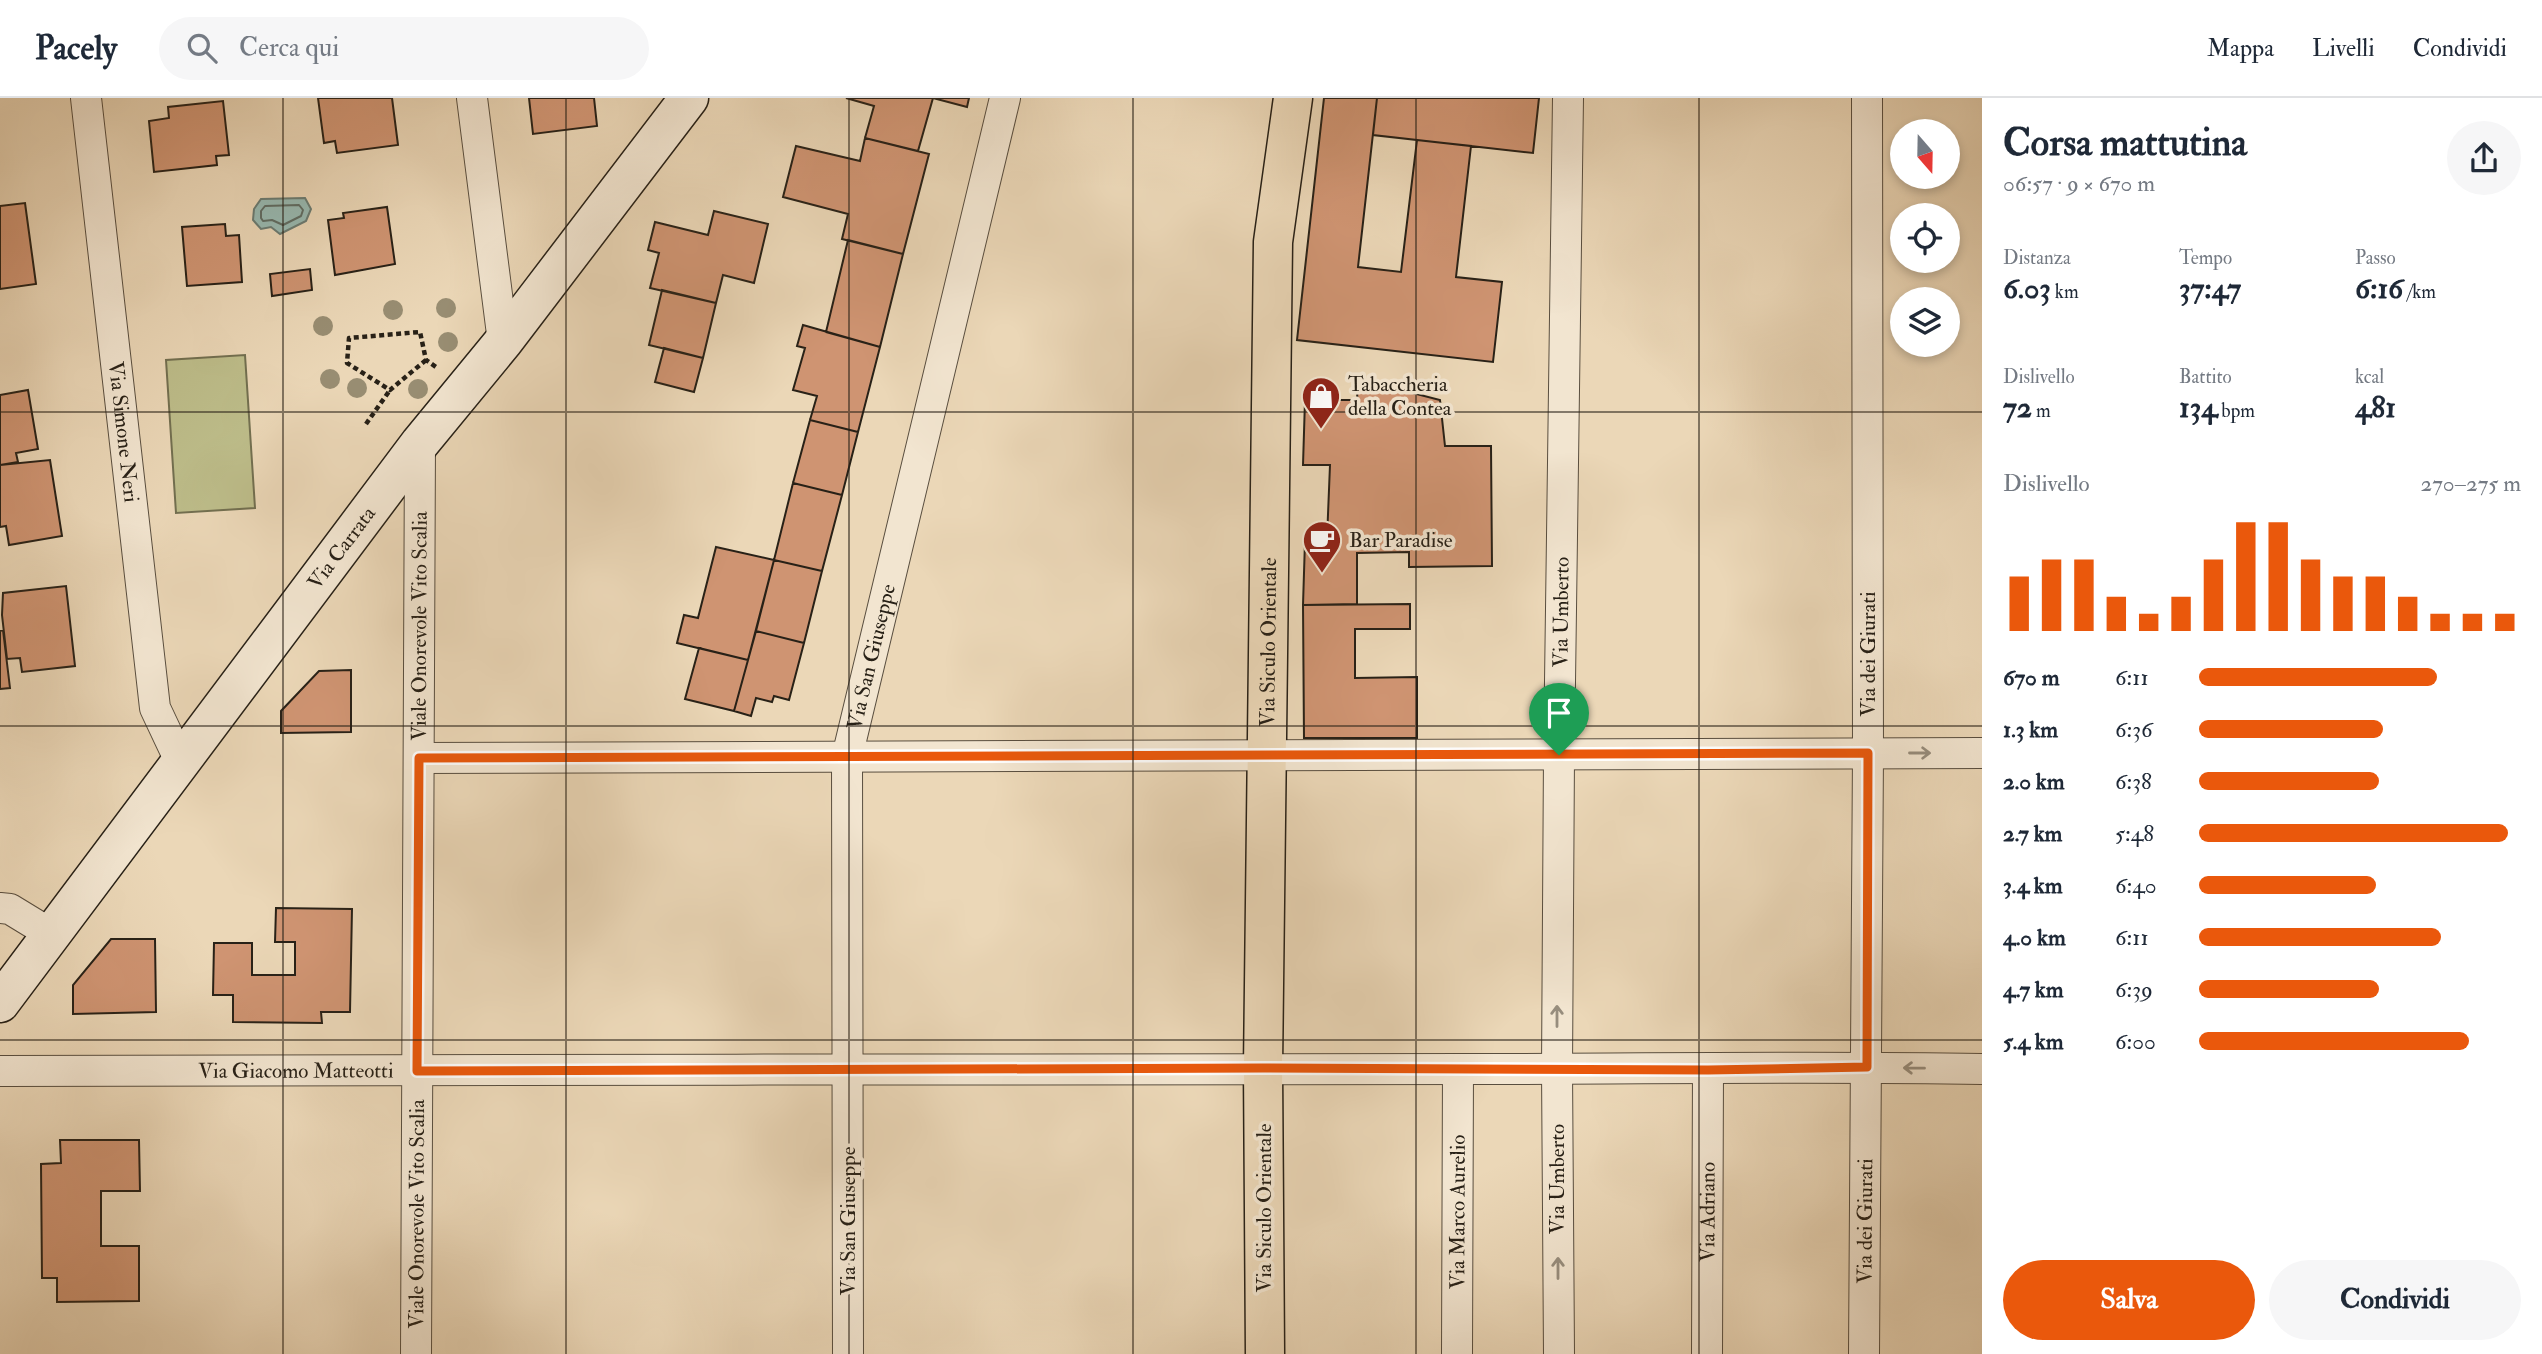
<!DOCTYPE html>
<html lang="it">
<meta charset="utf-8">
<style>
:root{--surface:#fff;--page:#f6f6f7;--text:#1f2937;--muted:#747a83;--line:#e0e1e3;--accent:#ea580c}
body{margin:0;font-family:"IM FELL Double Pica",serif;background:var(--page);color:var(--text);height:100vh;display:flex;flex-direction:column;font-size:26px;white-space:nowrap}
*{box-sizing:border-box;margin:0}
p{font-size:23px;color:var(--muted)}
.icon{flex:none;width:38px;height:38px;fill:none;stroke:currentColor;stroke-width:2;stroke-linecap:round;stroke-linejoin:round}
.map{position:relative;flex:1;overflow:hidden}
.side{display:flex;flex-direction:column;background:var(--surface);width:560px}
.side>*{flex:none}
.needle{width:46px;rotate:160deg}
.controls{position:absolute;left:1890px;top:21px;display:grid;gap:14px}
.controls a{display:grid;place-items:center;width:70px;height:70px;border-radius:50%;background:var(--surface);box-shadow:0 4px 10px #0003;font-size:35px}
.pin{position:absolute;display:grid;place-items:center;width:60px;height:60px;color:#fff;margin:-72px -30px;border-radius:50% 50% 50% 0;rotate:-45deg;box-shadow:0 0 7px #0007}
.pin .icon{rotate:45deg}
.round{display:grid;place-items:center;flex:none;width:74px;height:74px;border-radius:37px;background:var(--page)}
.headline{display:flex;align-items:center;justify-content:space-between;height:119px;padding:0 21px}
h1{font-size:38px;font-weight:700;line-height:52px}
.figures{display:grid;grid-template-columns:repeat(3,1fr);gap:10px;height:119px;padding:7px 21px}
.figures div{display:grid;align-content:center}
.figures b{font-size:30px;font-weight:700}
.figures small{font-size:19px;font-weight:400}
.figures p{font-size:19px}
.chart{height:196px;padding:14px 21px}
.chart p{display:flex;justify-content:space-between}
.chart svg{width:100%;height:126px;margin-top:7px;stroke:var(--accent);stroke-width:6}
.cta{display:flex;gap:14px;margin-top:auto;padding:14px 21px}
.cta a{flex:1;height:80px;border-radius:42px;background:var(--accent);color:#fff;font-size:28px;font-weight:700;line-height:80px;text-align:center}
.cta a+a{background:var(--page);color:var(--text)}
ul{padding:0 21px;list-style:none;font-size:23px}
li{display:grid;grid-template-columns:112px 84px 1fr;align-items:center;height:52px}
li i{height:18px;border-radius:9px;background:var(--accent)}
header{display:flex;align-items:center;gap:42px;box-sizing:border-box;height:98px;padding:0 35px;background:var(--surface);border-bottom:2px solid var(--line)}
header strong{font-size:33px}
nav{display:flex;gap:38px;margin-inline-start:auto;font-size:24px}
.search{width:490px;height:63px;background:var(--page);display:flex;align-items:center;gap:18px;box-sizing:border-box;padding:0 24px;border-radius:38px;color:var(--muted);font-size:26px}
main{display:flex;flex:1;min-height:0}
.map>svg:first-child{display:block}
.green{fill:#bdbd8a;stroke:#726f50;stroke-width:2}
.water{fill:#98b9b1;stroke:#6b7c73;stroke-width:2}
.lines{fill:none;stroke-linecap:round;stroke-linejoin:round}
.shore{stroke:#606d64;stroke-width:2}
.building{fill:#cf9472;stroke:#282117;stroke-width:2}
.street-casing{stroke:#594e3f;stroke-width:32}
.secondary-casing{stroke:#282117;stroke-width:41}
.primary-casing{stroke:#282117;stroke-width:41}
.path{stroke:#282117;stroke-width:4.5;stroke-dasharray:5 3.5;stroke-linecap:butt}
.street{stroke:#f2e5d0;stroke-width:30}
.secondary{stroke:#f2e5d0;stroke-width:38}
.primary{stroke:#ebd7b7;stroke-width:38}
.tree{fill:#988d72}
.oneway{stroke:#978d7d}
.route-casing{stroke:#fff;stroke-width:14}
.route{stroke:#ea580c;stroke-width:9}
.grid{fill:none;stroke:#282117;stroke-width:2;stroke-opacity:0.55}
.labels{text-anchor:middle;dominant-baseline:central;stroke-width:7;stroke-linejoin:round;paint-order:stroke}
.poi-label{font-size:21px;fill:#282117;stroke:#f2e5d0;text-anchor:start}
.street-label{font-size:21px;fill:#282117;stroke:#f2e5d0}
</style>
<header>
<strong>Pacely</strong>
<div class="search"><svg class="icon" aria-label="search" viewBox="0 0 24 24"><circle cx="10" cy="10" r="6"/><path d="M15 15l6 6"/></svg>Cerca qui</div>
<nav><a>Mappa</a><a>Livelli</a><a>Condividi</a></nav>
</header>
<main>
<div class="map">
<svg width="1982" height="1256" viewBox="0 0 1982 1256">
<rect width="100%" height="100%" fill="#ebd7b7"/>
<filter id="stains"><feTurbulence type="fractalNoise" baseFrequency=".00286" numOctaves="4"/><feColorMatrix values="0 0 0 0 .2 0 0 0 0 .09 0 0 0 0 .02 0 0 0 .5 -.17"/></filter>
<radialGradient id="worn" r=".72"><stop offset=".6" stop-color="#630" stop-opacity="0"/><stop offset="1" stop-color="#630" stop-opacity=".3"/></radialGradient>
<path class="green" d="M 245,257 L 255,410 L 176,415 L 166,262 Z"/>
<path class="water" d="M 305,100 L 311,111 L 306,123 L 280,136 L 271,129 L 261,131 L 253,122 L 254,111 L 261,101 Z"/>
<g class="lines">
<path class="shore" d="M 299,107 L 303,112 L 301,118 L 283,127 L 272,122 L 263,123 L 261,120 L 261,113 L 265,108 Z"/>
</g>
<path class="building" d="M 318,0 L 392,0 L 398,47 L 337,55 L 335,43 L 324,45 Z
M 529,0 L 594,0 L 597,28 L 533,36 Z
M 846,0 L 969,0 L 967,9 L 933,0 L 918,53 L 865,40 L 874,8 Z
M 1324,0 L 1377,0 L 1358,169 L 1401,174 L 1417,42 L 1471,48 L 1456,179 L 1502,184 L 1493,264 L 1297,242 Z
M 1377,0 L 1539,0 L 1533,55 L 1373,37 Z
M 223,3 L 229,57 L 216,58 L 217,67 L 154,74 L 149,23 L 169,20 L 168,9 Z
M 865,40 L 929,56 L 903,156 L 842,141 L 848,116 L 783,99 L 796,48 L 860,63 Z
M 25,105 L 36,186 L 0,191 L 0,108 Z
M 387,109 L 395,166 L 335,177 L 328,122 L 344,120 L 343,115 Z
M 714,113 L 768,126 L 754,185 L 723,177 L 716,205 L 650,190 L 659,155 L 648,152 L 655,124 L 708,137 Z
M 225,126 L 226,138 L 239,137 L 242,184 L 187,188 L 182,129 Z
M 848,142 L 903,156 L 880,249 L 826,234 Z
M 310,171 L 312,192 L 272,198 L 270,176 Z
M 662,192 L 716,205 L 703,260 L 649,247 Z
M 803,227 L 880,249 L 858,334 L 810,322 L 817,298 L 793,292 L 805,250 L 797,248 Z
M 664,250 L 703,260 L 694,294 L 655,284 Z
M 1358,281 L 1440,302 L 1445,348 L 1491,348 L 1492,468 L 1409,469 L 1409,454 L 1357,455 L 1357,506 L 1303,507 L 1305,443 L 1327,441 L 1330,367 L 1303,367 L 1305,302 L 1357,302 Z
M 28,292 L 38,351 L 16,355 L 18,364 L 0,367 L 0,297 Z
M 810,322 L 858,334 L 842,397 L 793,385 Z
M 50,362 L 62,438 L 9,447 L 6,428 L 0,429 L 0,367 Z
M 793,385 L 842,397 L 822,473 L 774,462 Z
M 716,449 L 774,462 L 748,562 L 677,545 L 684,517 L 698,520 Z
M 774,462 L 822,473 L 804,545 L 756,533 Z
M 66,488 L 75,568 L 22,574 L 20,560 L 7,561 L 2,517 L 3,495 Z
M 1410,506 L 1410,531 L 1355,531 L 1355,580 L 1417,579 L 1417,640 L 1304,640 L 1303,507 Z
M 3,532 L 10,590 L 0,591 L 0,533 Z
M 756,533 L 804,545 L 789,602 L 774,598 L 772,604 L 756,600 L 751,618 L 734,613 Z
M 699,550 L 748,562 L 734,613 L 685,601 Z
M 351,572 L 351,634 L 281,635 L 281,613 L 319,573 Z
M 276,810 L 352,811 L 350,914 L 321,914 L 322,925 L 233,924 L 233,897 L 213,897 L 214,845 L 252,845 L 252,877 L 295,877 L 295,844 L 275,844 Z
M 111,841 L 155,841 L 156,914 L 73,916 L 73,887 Z
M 60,1042 L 139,1042 L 140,1093 L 101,1093 L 101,1148 L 139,1148 L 139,1203 L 57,1204 L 57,1180 L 42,1180 L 41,1066 L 61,1065 Z"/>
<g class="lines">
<g class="street-casing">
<g id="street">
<path id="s1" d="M 86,0 L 155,610 L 180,663"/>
<path d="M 472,0 L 503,244"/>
<path d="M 419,660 L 1982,655"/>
<path d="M 0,810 L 10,811 L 51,836"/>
<path id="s2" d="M 0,973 C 491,973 983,970 1474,971 C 1643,971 1813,968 1982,971"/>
<path id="s3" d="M 416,1256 L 420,345"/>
<path id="s4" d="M 848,1256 L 847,659 L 1005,0"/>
<path id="s5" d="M 1457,1256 L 1458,971"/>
<path id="s6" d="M 1559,1256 L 1557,971 L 1559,657 L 1568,0"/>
<path id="s7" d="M 1707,1256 L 1708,972"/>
<path id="s8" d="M 1864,1256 L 1868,655 L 1867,0"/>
</g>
</g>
<g class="secondary-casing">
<g id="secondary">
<path id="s9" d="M 0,905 L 420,345 L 503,244 L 689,0"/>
</g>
</g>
<g class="primary-casing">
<g id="primary">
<path id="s10" d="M 1265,1256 L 1263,970 L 1273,144 L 1293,0"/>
</g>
</g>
<path class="path" d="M 426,262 L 390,292 L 347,265 L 349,240 L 420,234 L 426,262 L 436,269
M 366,326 L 390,292"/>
<use href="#street" class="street"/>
<use href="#secondary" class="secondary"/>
<use href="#primary" class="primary"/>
</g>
<g class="tree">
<circle cx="446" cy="210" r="10"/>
<circle cx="393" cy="212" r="10"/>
<circle cx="323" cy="228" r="10"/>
<circle cx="448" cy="244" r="10"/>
<circle cx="330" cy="281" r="10"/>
<circle cx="357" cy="290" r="10"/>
<circle cx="418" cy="291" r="10"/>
</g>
<defs><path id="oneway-shaft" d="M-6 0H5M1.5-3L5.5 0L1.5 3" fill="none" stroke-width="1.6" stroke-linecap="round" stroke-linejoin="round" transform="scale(1.75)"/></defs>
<g class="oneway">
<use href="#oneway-shaft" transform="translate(1920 655)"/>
<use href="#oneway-shaft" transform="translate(1557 918) rotate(-90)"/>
<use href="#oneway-shaft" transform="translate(1914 970) rotate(-179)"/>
<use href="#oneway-shaft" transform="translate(1558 1170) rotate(-90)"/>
</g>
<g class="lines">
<g class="route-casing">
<path id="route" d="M 1868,655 L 1867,969 L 1708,972 L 1263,970 L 417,973 L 419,660 Z"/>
</g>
<use href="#route" class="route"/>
</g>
<path class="grid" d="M 283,0 L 283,1256M 566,0 L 566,1256M 849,0 L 849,1256M 1133,0 L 1133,1256M 1416,0 L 1416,1256M 1699,0 L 1699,1256M 0,314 L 1982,314M 0,628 L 1982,628M 0,942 L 1982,942"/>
<defs>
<g id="shop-pin" transform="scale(2.0125)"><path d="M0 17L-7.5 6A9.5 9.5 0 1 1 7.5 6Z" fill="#8f2418" stroke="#f2e5d0"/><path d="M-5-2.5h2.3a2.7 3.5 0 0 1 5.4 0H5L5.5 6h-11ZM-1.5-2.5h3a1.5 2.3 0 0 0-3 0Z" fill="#fff"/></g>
<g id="cafe-pin" transform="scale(2.0125)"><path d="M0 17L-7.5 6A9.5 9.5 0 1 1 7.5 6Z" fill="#8f2418" stroke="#f2e5d0"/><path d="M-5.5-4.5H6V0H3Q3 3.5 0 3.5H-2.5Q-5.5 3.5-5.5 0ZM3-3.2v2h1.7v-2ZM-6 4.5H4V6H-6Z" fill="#fff"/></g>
</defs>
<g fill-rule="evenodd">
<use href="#shop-pin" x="1321" y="298"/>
<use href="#cafe-pin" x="1322" y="442"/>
</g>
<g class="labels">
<g class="poi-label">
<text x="1348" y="286">Tabaccheria<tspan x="1348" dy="24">della Contea</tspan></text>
<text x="1349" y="442">Bar Paradise</text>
</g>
<g class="street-label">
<text stroke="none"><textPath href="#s1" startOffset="336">Via Simone Neri</textPath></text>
<text stroke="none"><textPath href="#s9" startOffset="569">Via Carrata</textPath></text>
<text stroke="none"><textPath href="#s6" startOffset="742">Via Umberto</textPath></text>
<text stroke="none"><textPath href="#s3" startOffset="728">Viale Onorevole Vito Scalia</textPath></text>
<text stroke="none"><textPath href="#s10" startOffset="712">Via Siculo Orientale</textPath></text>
<text transform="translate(1868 556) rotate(-90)">Via dei Giurati</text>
<text stroke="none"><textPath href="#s4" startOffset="700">Via San Giuseppe</textPath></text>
<text stroke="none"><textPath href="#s2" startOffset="296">Via Giacomo Matteotti</textPath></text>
<text transform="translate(1557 1081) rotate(-90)">Via Umberto</text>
<text transform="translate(1264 1110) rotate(-90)">Via Siculo Orientale</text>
<text stroke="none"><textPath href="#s5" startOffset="142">Via Marco Aurelio</textPath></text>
<text stroke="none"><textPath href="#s7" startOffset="142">Via Adriano</textPath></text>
<text stroke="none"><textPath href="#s3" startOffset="140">Viale Onorevole Vito Scalia</textPath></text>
<text transform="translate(848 1123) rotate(-90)">Via San Giuseppe</text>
<text stroke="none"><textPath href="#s8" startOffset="133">Via dei Giurati</textPath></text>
</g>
</g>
<rect width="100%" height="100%" filter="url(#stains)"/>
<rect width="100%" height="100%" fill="url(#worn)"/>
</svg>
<div class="controls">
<a><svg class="needle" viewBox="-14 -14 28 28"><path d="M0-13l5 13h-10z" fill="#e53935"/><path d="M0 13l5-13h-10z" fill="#747a83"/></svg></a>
<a><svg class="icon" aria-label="locate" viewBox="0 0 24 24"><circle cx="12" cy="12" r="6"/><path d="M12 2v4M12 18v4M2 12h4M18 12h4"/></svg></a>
<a><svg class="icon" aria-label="layers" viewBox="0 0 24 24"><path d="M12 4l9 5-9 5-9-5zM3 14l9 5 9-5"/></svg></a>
</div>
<div class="pin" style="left:1559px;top:657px;background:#1e9e55"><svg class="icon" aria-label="arrive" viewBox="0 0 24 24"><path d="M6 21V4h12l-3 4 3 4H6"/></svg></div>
</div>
<section class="side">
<div class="headline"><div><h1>Corsa mattutina</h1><p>06:57 · 9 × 670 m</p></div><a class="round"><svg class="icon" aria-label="share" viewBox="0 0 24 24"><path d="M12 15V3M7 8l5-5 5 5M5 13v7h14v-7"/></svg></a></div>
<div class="figures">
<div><p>Distanza</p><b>6.03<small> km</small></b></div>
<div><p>Tempo</p><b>37:47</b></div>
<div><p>Passo</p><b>6:16<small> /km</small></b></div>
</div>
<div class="figures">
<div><p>Dislivello</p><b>72<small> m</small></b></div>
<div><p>Battito</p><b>134<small> bpm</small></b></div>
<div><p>kcal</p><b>481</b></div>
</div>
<div class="chart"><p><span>Dislivello</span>270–275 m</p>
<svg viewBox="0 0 160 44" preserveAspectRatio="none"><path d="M5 44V25M15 44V19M25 44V19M35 44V32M45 44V38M55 44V32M65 44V19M75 44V6M85 44V6M95 44V19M105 44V25M115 44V25M125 44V32M135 44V38M145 44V38M155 44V38"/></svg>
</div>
<ul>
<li><b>670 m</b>6:11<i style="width:74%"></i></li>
<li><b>1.3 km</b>6:36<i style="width:57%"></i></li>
<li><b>2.0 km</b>6:38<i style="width:56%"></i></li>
<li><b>2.7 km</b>5:48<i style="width:96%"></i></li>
<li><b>3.4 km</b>6:40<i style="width:55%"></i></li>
<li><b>4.0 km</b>6:11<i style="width:75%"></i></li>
<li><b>4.7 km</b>6:39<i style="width:56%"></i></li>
<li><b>5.4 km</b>6:00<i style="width:84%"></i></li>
</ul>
<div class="cta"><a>Salva</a><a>Condividi</a></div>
</section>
</main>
